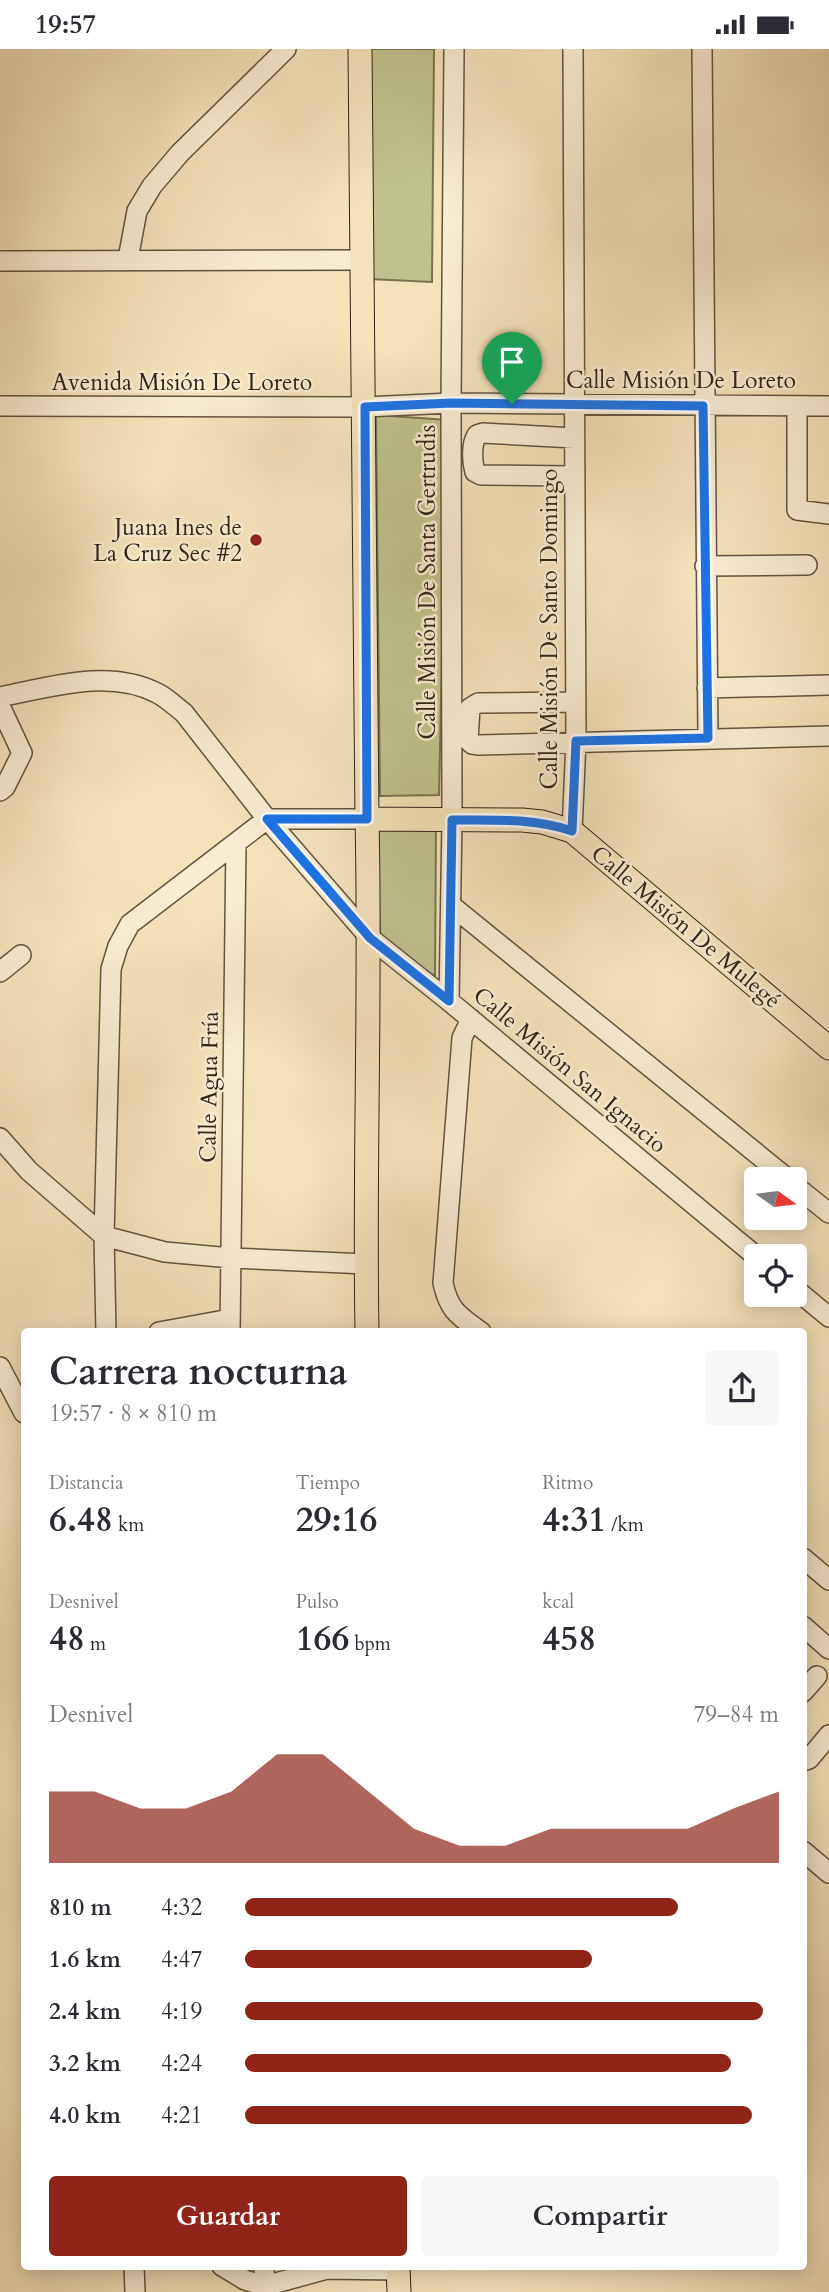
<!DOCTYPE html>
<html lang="es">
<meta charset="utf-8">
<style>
:root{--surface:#fff;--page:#f7f7f7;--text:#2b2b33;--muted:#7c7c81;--accent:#8f2418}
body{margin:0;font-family:Cardo,serif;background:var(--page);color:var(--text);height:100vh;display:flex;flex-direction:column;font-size:26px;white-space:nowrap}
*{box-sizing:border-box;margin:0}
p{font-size:23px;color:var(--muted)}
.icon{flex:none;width:38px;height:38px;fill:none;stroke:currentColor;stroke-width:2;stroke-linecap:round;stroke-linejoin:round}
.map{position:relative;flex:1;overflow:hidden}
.details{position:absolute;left:21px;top:1279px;width:786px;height:942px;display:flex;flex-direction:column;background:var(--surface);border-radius:7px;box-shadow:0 4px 18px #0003}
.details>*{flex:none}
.needle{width:46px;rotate:104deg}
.tools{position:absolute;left:744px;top:1118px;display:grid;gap:14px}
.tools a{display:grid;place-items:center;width:63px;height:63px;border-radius:7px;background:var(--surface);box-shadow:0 4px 18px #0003;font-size:35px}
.pin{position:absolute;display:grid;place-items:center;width:60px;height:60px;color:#fff;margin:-72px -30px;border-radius:50% 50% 50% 0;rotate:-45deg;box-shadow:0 0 7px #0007}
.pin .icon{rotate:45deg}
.round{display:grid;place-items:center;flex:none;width:74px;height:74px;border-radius:7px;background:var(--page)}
.head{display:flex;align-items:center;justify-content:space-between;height:119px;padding:0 28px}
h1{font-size:38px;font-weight:800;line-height:52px}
.metrics{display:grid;grid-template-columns:repeat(3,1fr);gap:10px;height:119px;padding:7px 28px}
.metrics div{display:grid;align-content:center}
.metrics b{font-size:35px;font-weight:800}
.metrics small{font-size:19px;font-weight:400}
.metrics p{font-size:19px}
.chart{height:196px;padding:14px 28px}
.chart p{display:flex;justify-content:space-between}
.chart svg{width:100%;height:126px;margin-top:7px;fill:var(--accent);opacity:.7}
.cta{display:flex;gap:14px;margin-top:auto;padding:14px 28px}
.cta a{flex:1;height:80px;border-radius:7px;background:var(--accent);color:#fff;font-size:28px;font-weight:800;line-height:80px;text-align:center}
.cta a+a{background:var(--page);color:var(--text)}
ul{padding:0 28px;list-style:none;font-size:23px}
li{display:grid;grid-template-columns:112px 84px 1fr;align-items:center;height:52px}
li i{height:18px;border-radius:9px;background:var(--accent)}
.status{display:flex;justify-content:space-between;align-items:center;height:49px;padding:0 35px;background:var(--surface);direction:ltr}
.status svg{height:19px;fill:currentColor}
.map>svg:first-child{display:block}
.green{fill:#c0c28d;stroke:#787452;stroke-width:2}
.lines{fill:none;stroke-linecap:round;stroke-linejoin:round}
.minor-casing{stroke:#615441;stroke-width:22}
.major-casing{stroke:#302518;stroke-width:25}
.minor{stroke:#f8ecd3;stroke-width:19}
.major{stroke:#f4e2bb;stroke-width:23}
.route-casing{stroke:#fff;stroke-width:14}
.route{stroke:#1a73e8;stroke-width:9}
.poi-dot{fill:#8f2418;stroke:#f8ecd3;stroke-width:2.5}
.labels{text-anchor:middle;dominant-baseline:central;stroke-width:5;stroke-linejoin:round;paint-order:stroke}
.street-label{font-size:23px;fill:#302518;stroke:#f8ecd3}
.poi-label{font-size:23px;fill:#302518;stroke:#f8ecd3;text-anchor:end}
</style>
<div class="status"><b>19:57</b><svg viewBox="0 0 49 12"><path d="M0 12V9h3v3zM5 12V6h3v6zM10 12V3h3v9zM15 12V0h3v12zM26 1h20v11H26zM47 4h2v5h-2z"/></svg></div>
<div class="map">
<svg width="829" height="2243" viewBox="0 0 829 2243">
<rect width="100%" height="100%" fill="#f4e2bb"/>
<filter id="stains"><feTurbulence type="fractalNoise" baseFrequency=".00286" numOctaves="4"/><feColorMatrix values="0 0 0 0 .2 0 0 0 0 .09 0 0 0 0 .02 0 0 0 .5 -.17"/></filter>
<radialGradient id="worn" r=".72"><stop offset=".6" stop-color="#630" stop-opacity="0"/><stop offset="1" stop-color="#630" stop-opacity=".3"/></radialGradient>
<path class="green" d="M 368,0 L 434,0 L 432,233 L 370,230 Z
M 376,366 L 447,371 L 439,746 L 380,747 Z
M 377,768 L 436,771 L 435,927 L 380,892 Z"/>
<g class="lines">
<g class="minor-casing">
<path id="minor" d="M 702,0 L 708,689
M 128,210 L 137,162 L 152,137 L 180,104 L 286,0
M 0,212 L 362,211
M 0,357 L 365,358 L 451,354 L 829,357
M 797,357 L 797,461 L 829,465
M 574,427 L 481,426 L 475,423 C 472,413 471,395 477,386 L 483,384 L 574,389
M 705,517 L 807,516
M 707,639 L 829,636
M 0,648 C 50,638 109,619 157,644 C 167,649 175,657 184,664 L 267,770 L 370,889 L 449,952 L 757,1208
M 575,653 L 478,654 L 470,659 L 468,691 L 472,695 L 479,696 L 829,687
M 0,657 L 22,704 L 5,738 L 0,742
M 572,782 L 576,692 L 573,0
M 452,857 L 788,1130
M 0,923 L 21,906
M 449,952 L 452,771 L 451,354 L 454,0
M 471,970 L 462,989 L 443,1234 C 449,1262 459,1267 481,1283
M 0,1089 L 29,1122 L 104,1187 L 165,1203 L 231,1209 L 366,1215
M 794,1136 L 829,1164
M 794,1239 L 829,1268
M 106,1283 L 104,1187 L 111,920 L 118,897 L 130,875 L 267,770 L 367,770
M 159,1283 L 230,1270
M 230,1283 L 236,794
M 0,1318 L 24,1364
M 803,1509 L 829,1531
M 803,1577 L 829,1600
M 803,1643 L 817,1627
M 803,1712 L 809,1710 L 829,1686
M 803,1802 L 829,1824
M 134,2217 L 135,2243
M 222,2217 L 245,2231 L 265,2237 L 327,2220 L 398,2221
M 264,2217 L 265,2243"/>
</g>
<g class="major-casing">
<path id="major" d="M 360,0 L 367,770 C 371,941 364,1112 367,1283
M 367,770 L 522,771 L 542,773 L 572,782 L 829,999
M 398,2217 L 399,2243"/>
</g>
<use href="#minor" class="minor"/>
<use href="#major" class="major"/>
</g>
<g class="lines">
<g class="route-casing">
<path id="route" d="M 451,354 L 703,357 L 708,689 L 576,692 L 572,782 C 533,769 494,771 452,771 L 449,952 L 370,889 L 267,770 L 367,770 L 365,358 Z"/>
</g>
<use href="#route" class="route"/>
</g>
<circle class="poi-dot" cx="256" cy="491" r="7"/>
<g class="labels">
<g class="street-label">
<text x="681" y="331">Calle Misión De Loreto</text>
<text x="182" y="333">Avenida Misión De Loreto</text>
<text transform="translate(427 533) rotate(-90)">Calle Misión De Santa Gertrudis</text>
<text transform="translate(549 580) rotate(-90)">Calle Misión De Santo Domingo</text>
<text transform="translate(686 878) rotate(40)">Calle Misión De Mulegé</text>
<text transform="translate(570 1021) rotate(40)">Calle Misión San Ignacio</text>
<text transform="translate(209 1038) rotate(-89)">Calle Agua Fría</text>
</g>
<g class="poi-label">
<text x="242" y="478">Juana Ines de<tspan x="242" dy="26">La Cruz Sec #2</tspan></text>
</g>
</g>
<rect width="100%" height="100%" filter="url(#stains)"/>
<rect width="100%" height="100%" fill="url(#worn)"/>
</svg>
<div class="tools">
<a><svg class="needle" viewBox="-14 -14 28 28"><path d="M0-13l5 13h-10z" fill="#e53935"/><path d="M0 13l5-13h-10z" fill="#7c7c81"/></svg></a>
<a><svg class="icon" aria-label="locate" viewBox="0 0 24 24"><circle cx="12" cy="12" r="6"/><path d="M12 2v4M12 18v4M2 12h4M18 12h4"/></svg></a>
</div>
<div class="pin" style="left:512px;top:355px;background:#1e9e55"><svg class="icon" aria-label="arrive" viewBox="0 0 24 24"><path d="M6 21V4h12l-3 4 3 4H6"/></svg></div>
<section class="details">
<div class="head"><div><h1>Carrera nocturna</h1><p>19:57 · 8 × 810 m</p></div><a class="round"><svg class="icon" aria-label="share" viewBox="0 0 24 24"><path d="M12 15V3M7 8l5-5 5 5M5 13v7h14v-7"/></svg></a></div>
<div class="metrics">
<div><p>Distancia</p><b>6.48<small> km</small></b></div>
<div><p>Tiempo</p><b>29:16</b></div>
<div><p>Ritmo</p><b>4:31<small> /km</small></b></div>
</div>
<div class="metrics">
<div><p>Desnivel</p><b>48<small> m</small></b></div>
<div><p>Pulso</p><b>166<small> bpm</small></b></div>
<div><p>kcal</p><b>458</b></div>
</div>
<div class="chart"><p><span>Desnivel</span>79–84 m</p>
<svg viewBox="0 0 160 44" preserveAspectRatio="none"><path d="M0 44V19L10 19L20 25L30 25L40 19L50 6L60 6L70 19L80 32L90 38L100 38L110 32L120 32L130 32L140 32L150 25L160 19V44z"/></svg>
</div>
<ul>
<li><b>810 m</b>4:32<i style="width:81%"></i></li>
<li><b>1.6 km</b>4:47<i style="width:65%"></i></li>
<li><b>2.4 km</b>4:19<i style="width:97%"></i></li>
<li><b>3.2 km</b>4:24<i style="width:91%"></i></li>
<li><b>4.0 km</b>4:21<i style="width:95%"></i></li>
</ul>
<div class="cta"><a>Guardar</a><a>Compartir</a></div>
</section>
</div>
